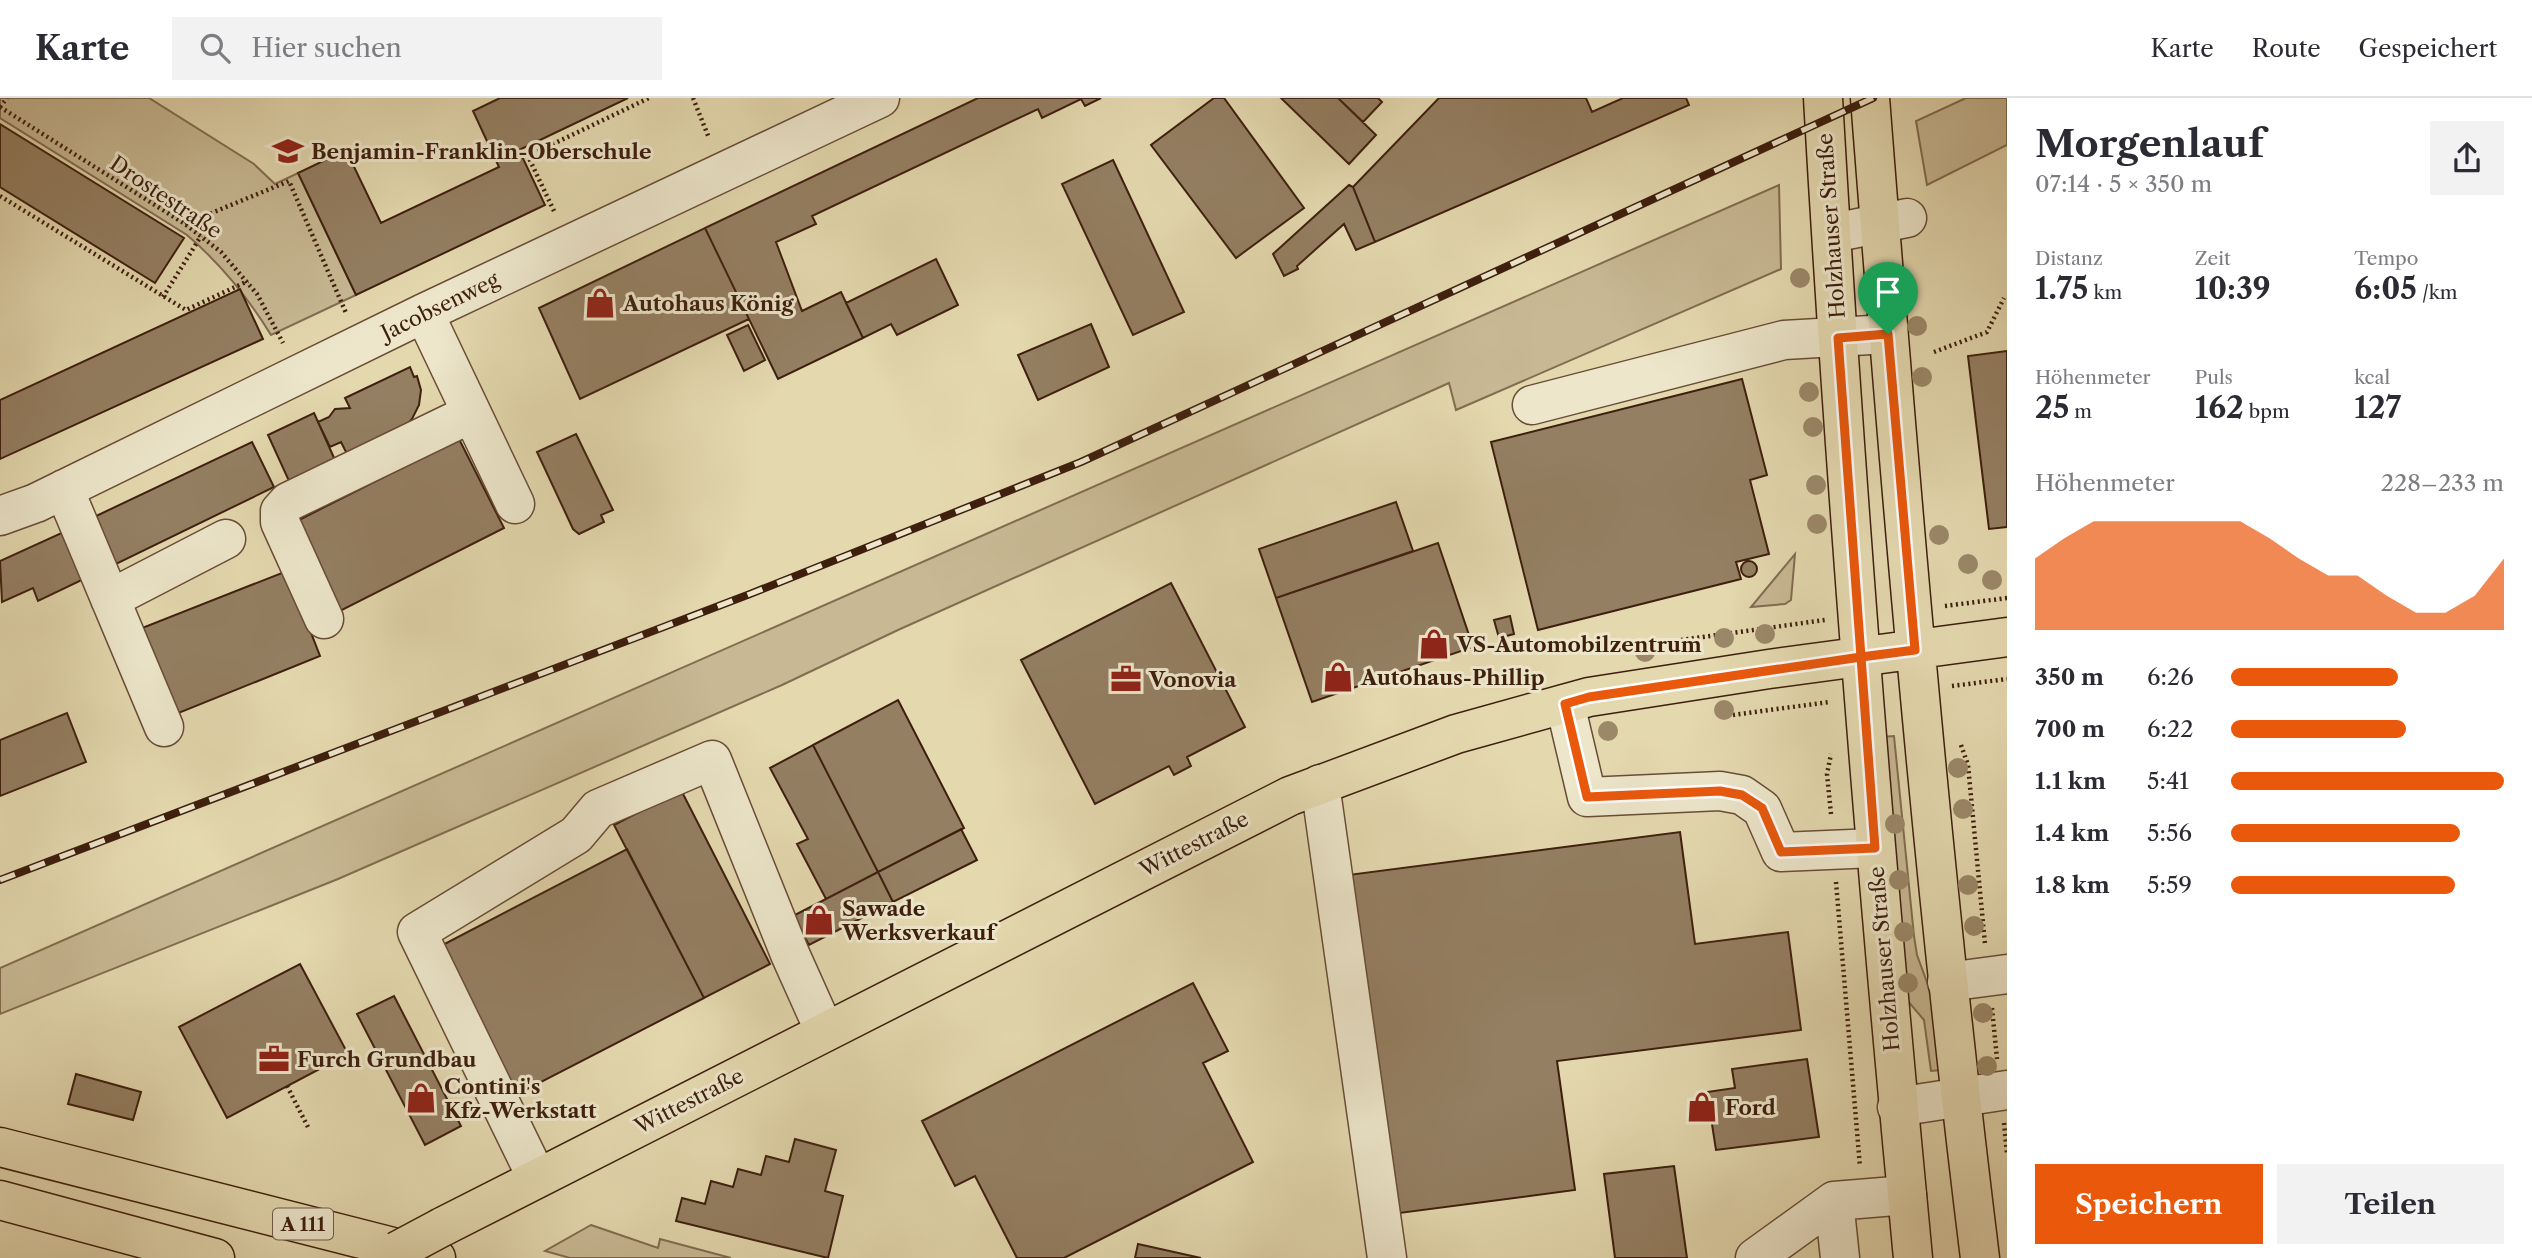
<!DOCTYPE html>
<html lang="de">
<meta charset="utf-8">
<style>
:root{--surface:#fff;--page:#f2f2f3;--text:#2b2b33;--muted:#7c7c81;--line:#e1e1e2;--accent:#ea580c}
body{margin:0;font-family:"Libre Caslon Text",serif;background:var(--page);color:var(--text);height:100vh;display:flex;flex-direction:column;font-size:26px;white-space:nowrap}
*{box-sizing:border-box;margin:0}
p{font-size:23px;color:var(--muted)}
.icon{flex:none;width:38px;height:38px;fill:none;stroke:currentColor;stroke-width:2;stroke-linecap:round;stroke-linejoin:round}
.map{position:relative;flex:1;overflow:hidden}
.side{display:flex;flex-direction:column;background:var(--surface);width:525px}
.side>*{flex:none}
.pin{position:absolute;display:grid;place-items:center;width:60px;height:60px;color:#fff;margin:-72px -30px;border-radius:50% 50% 50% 0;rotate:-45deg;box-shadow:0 0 7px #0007}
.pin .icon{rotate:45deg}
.round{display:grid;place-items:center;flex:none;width:74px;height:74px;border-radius:0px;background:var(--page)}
.overview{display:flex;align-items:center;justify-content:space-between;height:119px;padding:0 28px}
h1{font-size:38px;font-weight:700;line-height:52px}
.stats{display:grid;grid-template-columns:repeat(3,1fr);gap:10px;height:119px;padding:7px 28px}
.stats div{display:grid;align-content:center}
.stats b{font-size:30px;font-weight:700}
.stats small{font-size:19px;font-weight:400}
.stats p{font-size:19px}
.chart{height:196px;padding:14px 28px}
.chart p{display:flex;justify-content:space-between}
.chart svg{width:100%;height:126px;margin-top:7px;fill:var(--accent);opacity:.7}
.primary-button{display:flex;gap:14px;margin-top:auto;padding:14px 28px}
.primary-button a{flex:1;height:80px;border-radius:0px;background:var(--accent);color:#fff;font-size:28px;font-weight:700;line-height:80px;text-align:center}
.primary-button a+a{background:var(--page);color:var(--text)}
ul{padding:0 28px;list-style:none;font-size:23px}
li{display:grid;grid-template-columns:112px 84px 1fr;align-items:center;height:52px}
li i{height:18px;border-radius:9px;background:var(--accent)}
header{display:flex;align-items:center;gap:42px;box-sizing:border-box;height:98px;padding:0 35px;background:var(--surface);border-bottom:2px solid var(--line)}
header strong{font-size:33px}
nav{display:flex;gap:38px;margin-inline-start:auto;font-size:24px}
.search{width:490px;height:63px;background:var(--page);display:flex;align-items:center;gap:18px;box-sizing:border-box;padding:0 24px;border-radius:0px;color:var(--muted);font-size:26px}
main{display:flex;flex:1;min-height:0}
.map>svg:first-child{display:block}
.green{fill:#c8b994;stroke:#836c51;stroke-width:2}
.building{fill:#947f62;stroke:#3e1f0e;stroke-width:2}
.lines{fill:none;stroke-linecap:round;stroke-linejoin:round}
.minor-casing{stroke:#684d36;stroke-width:41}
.major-casing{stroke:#3e1f0e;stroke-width:41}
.highway-casing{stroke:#3e1f0e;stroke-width:41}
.path{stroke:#3e1f0e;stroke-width:4.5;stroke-dasharray:2 3.5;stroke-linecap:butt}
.minor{stroke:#ede6cb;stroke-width:38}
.major{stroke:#e4d8af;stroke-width:38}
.highway{stroke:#e4d8af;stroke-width:38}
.rail-casing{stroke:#3e1f0e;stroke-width:8}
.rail{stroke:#ede6cb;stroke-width:5;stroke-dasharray:16;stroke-linecap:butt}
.major-bridge-casing{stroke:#3e1f0e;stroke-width:41;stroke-linecap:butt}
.major-bridge{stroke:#e4d8af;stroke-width:38}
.tree{fill:#9b8869}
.route-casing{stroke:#fff;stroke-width:14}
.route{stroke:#ea580c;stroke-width:9}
.labels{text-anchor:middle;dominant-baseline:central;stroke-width:6;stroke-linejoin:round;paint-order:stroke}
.shield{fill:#ede6cb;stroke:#725b47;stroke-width:2}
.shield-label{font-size:19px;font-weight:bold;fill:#3e1f0e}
.poi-label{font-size:21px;font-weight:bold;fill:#3e1f0e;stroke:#ede6cb;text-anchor:start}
.street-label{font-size:21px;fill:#3e1f0e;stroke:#ede6cb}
</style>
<header>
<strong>Karte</strong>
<div class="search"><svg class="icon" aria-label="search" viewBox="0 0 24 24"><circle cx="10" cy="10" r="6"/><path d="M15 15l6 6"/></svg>Hier suchen</div>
<nav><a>Karte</a><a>Route</a><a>Gespeichert</a></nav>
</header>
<main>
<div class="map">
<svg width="2007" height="1160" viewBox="0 0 2007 1160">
<rect width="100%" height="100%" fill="#e4d8af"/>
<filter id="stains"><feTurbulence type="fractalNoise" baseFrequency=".00286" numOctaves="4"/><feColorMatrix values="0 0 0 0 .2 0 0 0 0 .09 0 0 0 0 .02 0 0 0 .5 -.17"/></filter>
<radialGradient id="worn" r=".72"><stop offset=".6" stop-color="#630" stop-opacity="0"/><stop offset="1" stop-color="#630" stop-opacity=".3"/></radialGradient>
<path class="green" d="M 0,0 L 149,0 L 254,66 L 275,86 L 298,75 L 356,197 L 271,237 C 247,198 222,167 187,137 L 0,20 Z
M 1966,0 L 2007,0 L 2007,47 L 1927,87 L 1916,23 Z
M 1779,87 L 1781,171 L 1456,312 L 1449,285 L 898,532 L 782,587 L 338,781 L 0,916 L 0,870 Z
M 1795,456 L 1791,502 L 1785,506 L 1751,509 Z
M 1894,638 L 1914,838 L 1917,857 L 1931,895 L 1941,972 L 1931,973 L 1924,922 L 1901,895 L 1881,639 Z
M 591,1127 L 658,1150 L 660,1141 L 731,1160 L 570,1160 L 545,1153 Z"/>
<path class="building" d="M 500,0 L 628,0 L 519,52 L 545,107 L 356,197 L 298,75 L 346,52 L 381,125 L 499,69 L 473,13 Z
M 978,0 L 1101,0 L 1085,8 L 1081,1 L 1042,20 L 1038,11 L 812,118 L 816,126 L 776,144 L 802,213 L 841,194 L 863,240 L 778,281 L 705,130 Z
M 1214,0 L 1224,0 L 1304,110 L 1236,160 L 1151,47 Z
M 1281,0 L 1338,0 L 1376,37 L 1349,66 Z
M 1338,0 L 1378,0 L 1382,4 L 1363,24 Z
M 1439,0 L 1586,0 L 1592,14 L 1623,0 L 1686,0 L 1689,7 L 1375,144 L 1353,89 Z
M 0,26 L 184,140 L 155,185 L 0,89 Z
M 1113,62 L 1184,214 L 1133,237 L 1062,86 Z
M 1349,87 L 1353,89 L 1375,144 L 1356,152 L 1344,126 L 1297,168 L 1298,171 L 1284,178 L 1273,156 Z
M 705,130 L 749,221 L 580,301 L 539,210 Z
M 936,161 L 958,207 L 897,237 L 891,226 L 863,240 L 846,205 Z
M 240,191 L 263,241 L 0,361 L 0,302 Z
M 1091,226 L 1109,269 L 1038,302 L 1018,257 Z
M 748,227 L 765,262 L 744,273 L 727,237 Z
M 2007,253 L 2007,429 L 1989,431 L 1968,258 Z
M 410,269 L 414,279 L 417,278 L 421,292 L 419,307 L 412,321 L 402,331 L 347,356 L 341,344 L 330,349 L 318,324 L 329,319 L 335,311 L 350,310 L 345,300 Z
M 1742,281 L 1767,377 L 1750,382 L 1769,456 L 1736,464 L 1741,481 L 1538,532 L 1491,344 Z
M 314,315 L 335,362 L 289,383 L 268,337 Z
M 576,336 L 613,412 L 601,417 L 604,424 L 579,436 L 573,431 L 537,354 Z
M 459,341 L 504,430 L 338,514 L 293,425 Z
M 252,344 L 274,389 L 116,466 L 94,419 Z
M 1396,404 L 1413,453 L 1276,500 L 1259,451 Z
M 68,432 L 88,479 L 38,503 L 33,490 L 2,504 L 0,463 Z
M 1438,445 L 1473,549 L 1312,604 L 1276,500 Z
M1741 471a8 8 0 1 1 16 0a8 8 0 1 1-16 0Z
M 287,473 L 320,558 L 171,618 L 137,532 Z
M 1171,485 L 1245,629 L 1187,659 L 1191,668 L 1174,677 L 1169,668 L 1095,706 L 1021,562 Z
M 1510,518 L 1514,536 L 1499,540 L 1494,522 Z
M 898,602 L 964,730 L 878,774 L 813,647 Z
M 67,615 L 86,664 L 0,698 L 0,642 Z
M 813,647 L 878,774 L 826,801 L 797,746 L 808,741 L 770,670 Z
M 681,692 L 770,866 L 704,900 L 614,727 Z
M 961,731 L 977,762 L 893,804 L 878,774 Z
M 1680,734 L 1695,846 L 1788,834 L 1801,932 L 1557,963 L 1575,1092 L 1392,1116 L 1348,777 Z
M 627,751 L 704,900 L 512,999 L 435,851 Z
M 878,774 L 893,804 L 809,847 L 793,818 Z
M 300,866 L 348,956 L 227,1020 L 179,929 Z
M 1193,885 L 1228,953 L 1203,965 L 1253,1064 L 1064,1160 L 1017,1160 L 975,1078 L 955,1088 L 922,1023 Z
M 394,898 L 461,1028 L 425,1047 L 357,916 Z
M 1807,961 L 1819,1039 L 1716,1052 L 1707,994 L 1735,990 L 1732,971 Z
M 76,976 L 141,994 L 133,1022 L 68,1006 Z
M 795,1041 L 836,1052 L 825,1093 L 843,1098 L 828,1160 L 676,1123 L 682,1100 L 705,1106 L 711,1083 L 733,1089 L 738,1071 L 761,1077 L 766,1058 L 789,1064 Z
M 1674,1068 L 1687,1160 L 1615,1160 L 1604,1076 Z
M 1138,1146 L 1201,1160 L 1135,1160 Z"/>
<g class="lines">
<g class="minor-casing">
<path id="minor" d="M 1843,133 L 1907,120
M 424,215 L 515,406
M 1532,307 L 1784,242 L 1888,236
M 64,391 L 164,629
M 0,418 L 36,405 L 424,215 L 880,0
M 110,501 L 226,441
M 324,521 L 280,424 L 280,413 L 288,404 L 470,316
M 1565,606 L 1587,699 L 1720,693 L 1742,697 L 1762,711 L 1781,754 L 1875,750
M 1320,686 L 1387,1160
M 1947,884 L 2007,876
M 1897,1009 L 2007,992
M 537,1080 L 417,834 L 576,737 L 598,711 L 712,662 L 790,856 L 825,934
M 1834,1103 L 1840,1160
M 1755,1160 L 1834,1103 L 1907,1097"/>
</g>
<g class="major-casing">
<path id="major" d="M 1823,0 C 1845,387 1876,774 1913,1160
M 1870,0 C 1900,387 1932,774 1980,1160
M 442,1129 L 1290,698 L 1456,636 L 1589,599 L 1769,571 L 2007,539"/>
</g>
<g class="highway-casing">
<path id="highway" d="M 0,1049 L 436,1160
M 0,1102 L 215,1160"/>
</g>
<path class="path" d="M 693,0 L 709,40
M 0,9 L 185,126 L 221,154 L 257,196 L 283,245
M 0,9 L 7,0
M 0,98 L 186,212 L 248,183
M 554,113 L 528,58 L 649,0
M 185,126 L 289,83 L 346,215
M 163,199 L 201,138
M 1934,254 L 1987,234 L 2004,200
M 1945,508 L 2007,500
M 1681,542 L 1825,522
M 1952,588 L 2007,581
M 1733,617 L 1829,604
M 1961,647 L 1968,667 L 1985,846
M 1831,716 L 1827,676 L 1831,656
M 1836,784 L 1860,1069
M 1992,910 L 1997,961
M 287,988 L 308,1029
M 2004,1025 L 2007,1056"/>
<use href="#minor" class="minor"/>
<use href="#major" class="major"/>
<use href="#highway" class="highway"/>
<g class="rail-casing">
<path id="rail" d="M 0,782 L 750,496 L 1081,364 L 1873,0"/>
</g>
<use href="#rail" class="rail"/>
<g class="major-bridge-casing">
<path id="major-bridge" d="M 397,1153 L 442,1129"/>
</g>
<use href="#major-bridge" class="major-bridge"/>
</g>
<g class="tree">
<circle cx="1800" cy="180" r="10"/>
<circle cx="1917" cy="228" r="10"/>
<circle cx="1922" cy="279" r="10"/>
<circle cx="1809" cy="294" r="10"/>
<circle cx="1813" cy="329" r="10"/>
<circle cx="1816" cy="387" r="10"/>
<circle cx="1817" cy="426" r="10"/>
<circle cx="1939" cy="437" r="10"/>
<circle cx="1968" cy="466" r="10"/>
<circle cx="1992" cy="482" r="10"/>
<circle cx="1765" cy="536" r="10"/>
<circle cx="1724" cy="540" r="10"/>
<circle cx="1645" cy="554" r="10"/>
<circle cx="1724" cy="612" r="10"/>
<circle cx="1608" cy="633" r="10"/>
<circle cx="1958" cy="670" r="10"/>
<circle cx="1963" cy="711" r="10"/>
<circle cx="1895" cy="726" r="10"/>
<circle cx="1899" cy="782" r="10"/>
<circle cx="1968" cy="787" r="10"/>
<circle cx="1974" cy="828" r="10"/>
<circle cx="1904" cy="834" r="10"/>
<circle cx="1908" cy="885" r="10"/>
<circle cx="1983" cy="915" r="10"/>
<circle cx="1987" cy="968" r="10"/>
</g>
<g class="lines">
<g class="route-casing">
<path id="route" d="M 1888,236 L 1838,240 L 1861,559 L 1589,599 L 1565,606 L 1587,699 L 1720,693 L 1742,697 L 1762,710 L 1781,754 L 1875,750 L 1861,559 L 1915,552 L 1888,236"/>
</g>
<use href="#route" class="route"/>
</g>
<defs>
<g id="school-bare" transform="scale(2.415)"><path d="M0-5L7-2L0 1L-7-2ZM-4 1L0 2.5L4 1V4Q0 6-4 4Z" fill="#8f2418" stroke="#ede6cb" stroke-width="2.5" paint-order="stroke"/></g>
<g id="shop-bare" transform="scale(2.415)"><path d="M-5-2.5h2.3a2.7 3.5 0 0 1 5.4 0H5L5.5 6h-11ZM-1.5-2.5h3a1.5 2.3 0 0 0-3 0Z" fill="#8f2418" stroke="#ede6cb" stroke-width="2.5" paint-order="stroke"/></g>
<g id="office-bare" transform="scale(2.415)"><path d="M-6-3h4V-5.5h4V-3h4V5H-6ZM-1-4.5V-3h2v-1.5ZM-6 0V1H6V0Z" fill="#8f2418" stroke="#ede6cb" stroke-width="2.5" paint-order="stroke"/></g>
</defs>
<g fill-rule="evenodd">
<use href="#school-bare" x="288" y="53"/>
<use href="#shop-bare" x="600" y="205"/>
<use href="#shop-bare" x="1434" y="546"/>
<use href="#shop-bare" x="1338" y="579"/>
<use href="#office-bare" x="1126" y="581"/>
<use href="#shop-bare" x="819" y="822"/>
<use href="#office-bare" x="274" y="961"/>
<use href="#shop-bare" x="421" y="1000"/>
<use href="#shop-bare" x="1702" y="1009"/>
</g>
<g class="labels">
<rect class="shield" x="273" y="1110.5" width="60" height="31" rx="5"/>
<g class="shield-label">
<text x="303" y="1126">A 111</text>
</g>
<g class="poi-label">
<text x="311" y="53">Benjamin-Franklin-Oberschule</text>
<text x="623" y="205">Autohaus König</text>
<text x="1457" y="546">VS-Automobilzentrum</text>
<text x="1361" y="579">Autohaus-Phillip</text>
<text x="1149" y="581">Vonovia</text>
<text x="842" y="810">Sawade<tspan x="842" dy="24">Werksverkauf</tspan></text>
<text x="297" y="961">Furch Grundbau</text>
<text x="444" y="988">Contini's<tspan x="444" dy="24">Kfz-Werkstatt</tspan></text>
<text x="1725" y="1009">Ford</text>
</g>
<g class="street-label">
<text transform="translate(166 99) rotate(34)">Drostestraße</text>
<text transform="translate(1831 128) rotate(-94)">Holzhauser Straße</text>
<text transform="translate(440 208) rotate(-26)">Jacobsenweg</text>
<text transform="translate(1194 746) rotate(-27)">Wittestraße</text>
<text transform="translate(1884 861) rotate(-95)">Holzhauser Straße</text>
<text transform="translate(689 1003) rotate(-27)">Wittestraße</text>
</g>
</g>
<rect width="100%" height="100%" filter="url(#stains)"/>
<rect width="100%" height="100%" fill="url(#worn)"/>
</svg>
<div class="pin" style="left:1888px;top:236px;background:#1e9e55"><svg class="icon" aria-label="arrive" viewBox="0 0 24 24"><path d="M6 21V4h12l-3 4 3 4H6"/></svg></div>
</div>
<section class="side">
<div class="overview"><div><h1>Morgenlauf</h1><p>07:14 · 5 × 350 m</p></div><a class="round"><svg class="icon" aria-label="share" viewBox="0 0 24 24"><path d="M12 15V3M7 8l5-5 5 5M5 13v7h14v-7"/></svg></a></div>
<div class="stats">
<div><p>Distanz</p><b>1.75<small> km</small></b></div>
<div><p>Zeit</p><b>10:39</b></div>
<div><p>Tempo</p><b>6:05<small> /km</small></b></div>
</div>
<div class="stats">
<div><p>Höhenmeter</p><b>25<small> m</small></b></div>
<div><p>Puls</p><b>162<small> bpm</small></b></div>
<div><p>kcal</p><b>127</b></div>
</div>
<div class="chart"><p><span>Höhenmeter</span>228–233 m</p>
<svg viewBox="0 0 160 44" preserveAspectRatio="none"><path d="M0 44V19L10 12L20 6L30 6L40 6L50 6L60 6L70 6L80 12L90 19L100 25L110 25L120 32L130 38L140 38L150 32L160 19V44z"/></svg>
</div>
<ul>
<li><b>350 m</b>6:26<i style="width:61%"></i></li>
<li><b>700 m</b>6:22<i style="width:64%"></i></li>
<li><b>1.1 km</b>5:41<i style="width:100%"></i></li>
<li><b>1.4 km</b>5:56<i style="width:84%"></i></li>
<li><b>1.8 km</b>5:59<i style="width:82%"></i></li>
</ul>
<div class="primary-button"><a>Speichern</a><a>Teilen</a></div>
</section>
</main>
